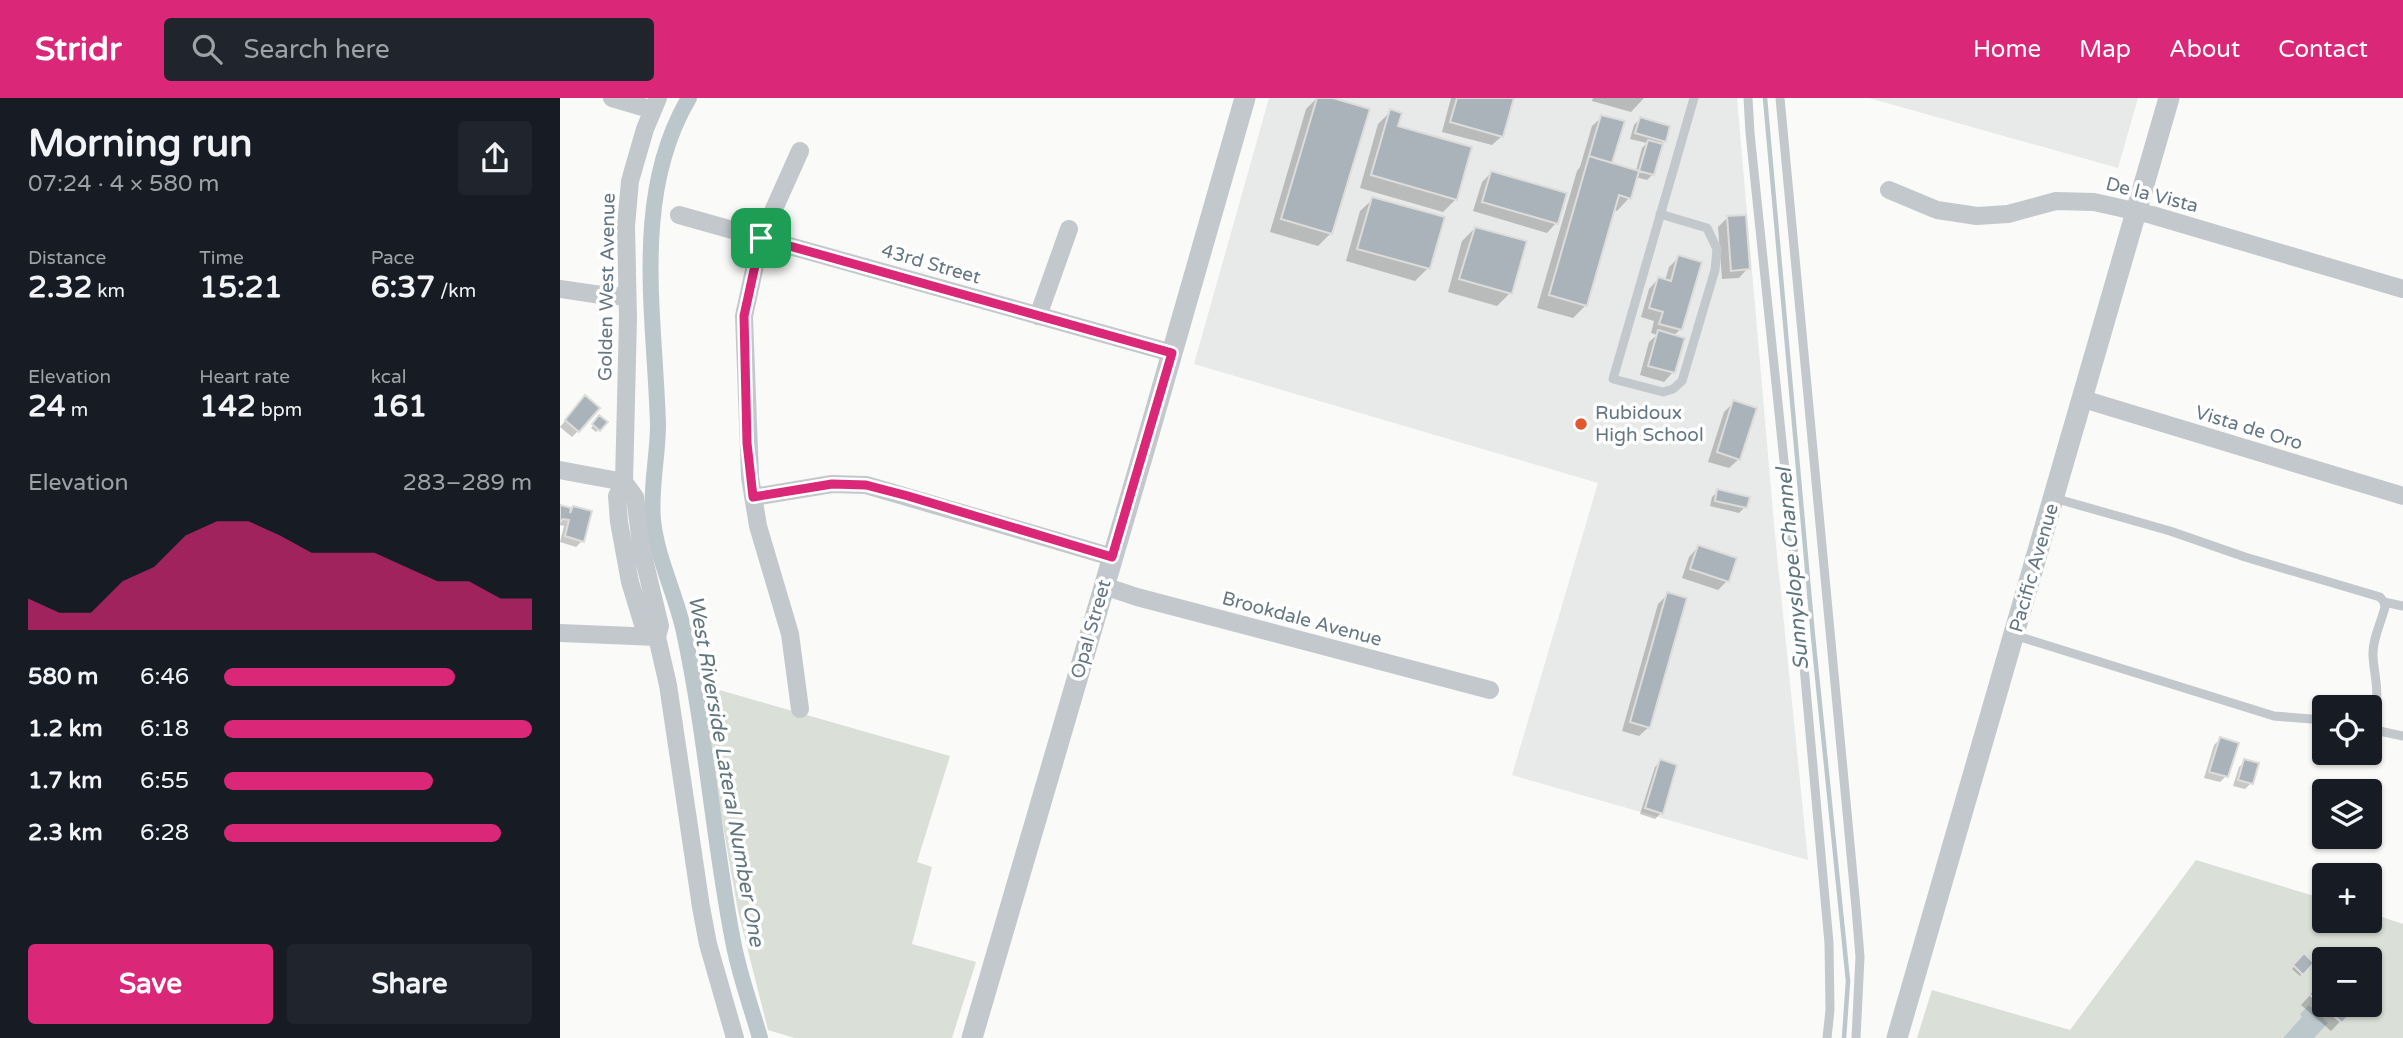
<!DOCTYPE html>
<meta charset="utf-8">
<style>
:root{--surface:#171b24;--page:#20242c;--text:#f1f3f6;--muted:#9ea1a6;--accent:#db2777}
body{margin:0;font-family:"Varela Round",sans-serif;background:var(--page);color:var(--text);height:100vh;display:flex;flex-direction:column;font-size:26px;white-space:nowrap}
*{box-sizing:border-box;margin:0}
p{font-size:23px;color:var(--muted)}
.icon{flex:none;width:38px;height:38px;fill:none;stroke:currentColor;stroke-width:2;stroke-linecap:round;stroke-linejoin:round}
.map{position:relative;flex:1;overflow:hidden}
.sheet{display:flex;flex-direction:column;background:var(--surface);width:560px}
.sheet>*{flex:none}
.buttons{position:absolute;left:1752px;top:597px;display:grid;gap:14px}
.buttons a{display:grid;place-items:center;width:70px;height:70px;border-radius:7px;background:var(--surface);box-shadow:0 2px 5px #0004;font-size:35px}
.pin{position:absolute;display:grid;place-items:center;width:60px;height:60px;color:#fff;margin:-30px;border-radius:14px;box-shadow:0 4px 10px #0006}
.round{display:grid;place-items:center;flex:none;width:74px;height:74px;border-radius:7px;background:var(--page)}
.headline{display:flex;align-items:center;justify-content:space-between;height:119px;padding:0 28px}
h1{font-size:38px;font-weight:700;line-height:52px}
.stats{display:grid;grid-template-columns:repeat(3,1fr);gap:10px;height:119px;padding:7px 28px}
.stats div{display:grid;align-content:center}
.stats b{font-size:30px;font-weight:700}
.stats small{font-size:19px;font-weight:400}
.stats p{font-size:19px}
.chart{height:196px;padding:14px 28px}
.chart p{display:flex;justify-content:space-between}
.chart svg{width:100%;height:126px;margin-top:7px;fill:var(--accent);opacity:.7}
.primary-button{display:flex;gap:14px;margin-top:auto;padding:14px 28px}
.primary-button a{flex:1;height:80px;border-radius:7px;background:var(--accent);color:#fff;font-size:28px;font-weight:700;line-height:80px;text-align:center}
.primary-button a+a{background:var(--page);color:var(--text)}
ul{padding:0 28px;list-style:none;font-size:23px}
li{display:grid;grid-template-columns:112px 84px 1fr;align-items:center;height:52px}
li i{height:18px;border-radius:9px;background:var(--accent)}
header{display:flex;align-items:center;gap:42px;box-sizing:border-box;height:98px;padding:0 35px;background:var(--accent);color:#fff}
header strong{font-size:33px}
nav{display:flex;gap:38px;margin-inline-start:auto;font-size:24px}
.search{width:490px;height:63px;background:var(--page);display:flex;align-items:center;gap:18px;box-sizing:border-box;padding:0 24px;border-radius:7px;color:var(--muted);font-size:26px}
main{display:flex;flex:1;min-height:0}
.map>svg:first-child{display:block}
.built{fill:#e8e9e9}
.green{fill:#dadfd7;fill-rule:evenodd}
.water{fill:#bbc7cb}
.shadow{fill:#0003}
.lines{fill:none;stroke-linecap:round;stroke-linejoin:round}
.stream{stroke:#bbc7cb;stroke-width:4.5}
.canal{stroke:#bbc7cb;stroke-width:16}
.building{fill:#aab3b9;stroke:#dcdcda;stroke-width:2}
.service{stroke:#c3c8cc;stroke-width:9}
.minor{stroke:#c3c8cc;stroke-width:18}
.tertiary{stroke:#c3c8cc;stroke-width:21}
.route-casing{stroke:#fff;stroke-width:14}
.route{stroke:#db2777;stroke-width:9}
.poi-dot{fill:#e4572e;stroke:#fff;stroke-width:2.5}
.labels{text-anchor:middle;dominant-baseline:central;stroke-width:7;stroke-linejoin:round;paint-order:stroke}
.street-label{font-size:19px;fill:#657683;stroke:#fff}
.poi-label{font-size:19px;fill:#657683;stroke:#fff;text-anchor:start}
.water-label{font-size:21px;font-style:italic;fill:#60757c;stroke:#fff}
</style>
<header>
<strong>Stridr</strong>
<div class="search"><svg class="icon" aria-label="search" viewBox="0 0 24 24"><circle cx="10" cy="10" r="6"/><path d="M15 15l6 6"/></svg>Search here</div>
<nav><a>Home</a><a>Map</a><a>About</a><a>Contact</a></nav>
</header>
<main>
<section class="sheet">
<div class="headline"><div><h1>Morning run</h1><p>07:24 · 4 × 580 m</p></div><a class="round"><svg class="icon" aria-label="share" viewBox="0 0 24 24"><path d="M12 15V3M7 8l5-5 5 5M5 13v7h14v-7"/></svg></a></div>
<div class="stats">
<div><p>Distance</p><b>2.32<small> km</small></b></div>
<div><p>Time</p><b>15:21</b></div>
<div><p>Pace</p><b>6:37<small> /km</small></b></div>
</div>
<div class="stats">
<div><p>Elevation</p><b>24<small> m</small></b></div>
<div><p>Heart rate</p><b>142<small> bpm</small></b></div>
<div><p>kcal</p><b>161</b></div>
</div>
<div class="chart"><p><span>Elevation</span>283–289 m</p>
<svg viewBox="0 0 160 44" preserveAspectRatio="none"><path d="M0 44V33L10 38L20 38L30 27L40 22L50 11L60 6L70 6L80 11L90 17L100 17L110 17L120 22L130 27L140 27L150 33L160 33V44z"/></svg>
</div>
<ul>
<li><b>580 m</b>6:46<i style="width:75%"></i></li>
<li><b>1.2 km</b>6:18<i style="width:100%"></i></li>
<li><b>1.7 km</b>6:55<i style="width:68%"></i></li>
<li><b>2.3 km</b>6:28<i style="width:90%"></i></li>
</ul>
<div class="primary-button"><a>Save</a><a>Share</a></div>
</section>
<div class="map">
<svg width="1843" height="940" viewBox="0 0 1843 940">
<rect width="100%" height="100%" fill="#fafaf8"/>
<path class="built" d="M 709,0 L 1177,0 L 1215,437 L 1248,762 L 952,677 L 1038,385 L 634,266 Z
M 1309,0 L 1578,0 L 1558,70 Z"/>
<path class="green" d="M 138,586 L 390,658 L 357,764 L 372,769 L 352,846 L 416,864 L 392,940 L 235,940 L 208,932 L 178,813 Z
M 1636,762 L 1764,801 L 1764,822 L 1810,822 L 1810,815 L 1843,826 L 1843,940 L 1357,940 L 1372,892 L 1510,932 ZM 1764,861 L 1810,861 L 1810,906 L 1764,906 Z"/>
<path class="water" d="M 1749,907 L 1768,925 L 1754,940 L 1723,940 L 1742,919 L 1740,916 Z"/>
<path class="shadow" d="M 757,0 L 767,0 L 771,135 L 758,148 L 710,134 L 746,11 Z
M 891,0 L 952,0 L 942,38 L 932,47 L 882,34 Z
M 1033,0 L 1084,0 L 1071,14 L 1032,3 Z
M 831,13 L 836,29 L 896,101 L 883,114 L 800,90 L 818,26 Z
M 1042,19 L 1049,66 L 1076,73 L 1082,50 L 1087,45 L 1070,41 L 1074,27 L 1080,21 L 1104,43 L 1101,46 L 1093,76 L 1087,82 L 1075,79 L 1069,100 L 1057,113 L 1053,112 L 1026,207 L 1013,220 L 977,210 L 1017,73 L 1020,69 L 1032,28 Z
M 931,75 L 996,125 L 987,135 L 913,113 L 922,84 Z
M 813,101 L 868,170 L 855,183 L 786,163 L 800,113 Z
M 1167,120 L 1188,170 L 1179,180 L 1162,181 L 1158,129 Z
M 915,130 L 950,195 L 937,208 L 888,194 L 902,143 Z
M 1119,159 L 1121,231 L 1113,238 L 1113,274 L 1104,284 L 1080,277 L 1089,244 L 1097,237 L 1091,235 L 1094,223 L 1081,219 L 1089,191 L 1098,181 L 1105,183 L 1109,169 Z
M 1174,304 L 1179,361 L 1169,370 L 1148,364 L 1164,314 Z
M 19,306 L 18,333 L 12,339 L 0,329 Z
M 40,320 L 45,324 L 36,334 L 31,330 Z
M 1158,393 L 1185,409 L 1179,415 L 1150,408 L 1152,399 Z
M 0,408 L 30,415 L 22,443 L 16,449 L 0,444 L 4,428 L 0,427 Z
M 1138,449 L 1167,483 L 1158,492 L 1122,480 L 1129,459 Z
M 1108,496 L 1089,629 L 1079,638 L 1062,633 L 1098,506 Z
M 1660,641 L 1666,678 L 1660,684 L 1644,680 L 1654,647 Z
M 1101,663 L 1101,715 L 1095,721 L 1080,716 L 1095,669 Z
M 1685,663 L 1691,685 L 1685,691 L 1673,688 L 1679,669 Z
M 1744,858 L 1752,865 L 1740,878 L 1732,871 Z
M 1764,882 L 1764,906 L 1797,906 L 1771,933 L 1741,907 Z"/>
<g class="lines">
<path class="stream" d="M 1205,0 L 1253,538 L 1288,883 L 1284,940"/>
<path class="canal" d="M 129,0 C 71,98 95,218 98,327 C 98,358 90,390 93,422 C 97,461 116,496 124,534 C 146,636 153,741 173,843 C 179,876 191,908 200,940"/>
</g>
<path class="building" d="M 757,0 L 773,0 L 810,11 L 772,136 L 721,121 Z
M 897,0 L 954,0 L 943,39 L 890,24 Z
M 830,11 L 842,15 L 838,28 L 912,49 L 897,102 L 811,77 Z
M 1041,17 L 1065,23 L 1052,65 L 1029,58 Z
M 1080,19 L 1110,28 L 1106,44 L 1075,35 Z
M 1088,42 L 1103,46 L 1094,77 L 1079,73 Z
M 1029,58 L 1079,73 L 1071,101 L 1059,97 L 1027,208 L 989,197 Z
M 931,73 L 1007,95 L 998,126 L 922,104 Z
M 812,99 L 885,119 L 870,171 L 797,151 Z
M 1186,117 L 1190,171 L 1171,173 L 1167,118 Z
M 915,129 L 967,143 L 952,196 L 899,181 Z
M 1118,157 L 1142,164 L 1122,232 L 1099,226 L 1103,214 L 1089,210 L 1098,179 L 1111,183 Z
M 1098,232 L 1125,240 L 1115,275 L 1088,268 Z
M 25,297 L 40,310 L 19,334 L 5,322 Z
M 1173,302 L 1197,310 L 1180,362 L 1157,354 Z
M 39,317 L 48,324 L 40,333 L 32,326 Z
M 1157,391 L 1190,399 L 1187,410 L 1155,403 Z
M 0,407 L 11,410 L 10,415 L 13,408 L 32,413 L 24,444 L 5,438 L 9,422 L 3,421 L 0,424 Z
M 1138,447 L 1177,460 L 1169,484 L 1130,471 Z
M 1107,494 L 1127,500 L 1090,630 L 1070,624 Z
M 1660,639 L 1679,645 L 1668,679 L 1649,674 Z
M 1100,661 L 1117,667 L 1103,716 L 1085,710 Z
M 1684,661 L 1699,665 L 1693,686 L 1678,682 Z
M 1744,855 L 1754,865 L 1743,877 L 1733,867 Z
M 1764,880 L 1764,906 L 1799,906 L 1782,925 L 1749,896 Z"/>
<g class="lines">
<path class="service" d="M 1188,0 L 1190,35 L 1235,469 L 1269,845 L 1270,912 L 1267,940
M 1220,0 L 1296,810 L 1300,859 L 1296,940
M 1100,116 L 1147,130 L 1157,151 L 1155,172 L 1122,283 L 1113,291 L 1103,294 L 1053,281 L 1134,0
M 1494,400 L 1610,433 L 1685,459 L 1820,499 L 1824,504 L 1843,508
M 1454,537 L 1714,618 L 1764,622
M 1810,625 C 1822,597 1815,586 1813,558 C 1812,542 1821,525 1825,509 L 1824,504
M 1810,631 L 1843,638"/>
<path class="minor" d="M 52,0 L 93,12
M 240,53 L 201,140 L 184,218 L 190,379 L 198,428 L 230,536 L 240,611
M 1329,92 L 1377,112 L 1417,118 L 1448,116 L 1496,103 L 1534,104 L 1592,117 L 1843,191
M 119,117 L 612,255
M 0,191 L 48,198 L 67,198
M 478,218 L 509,131
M 1523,301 L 1843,398
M 0,372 L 64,384
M 64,384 L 75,399 L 82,453 L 100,528 L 97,539 L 108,587 L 141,809 L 148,846 L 175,940
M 193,399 L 272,386 L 306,387 L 552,459
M 544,488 L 577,499 L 930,592
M 0,535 L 97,539
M 97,539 L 84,530 L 70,484 L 59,424 L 57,398 L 64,384 L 68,220 L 66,128 L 70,83 L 85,31 L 98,0"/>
<path class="tertiary" d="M 412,940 L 588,339 L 685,0
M 1337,940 L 1609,0"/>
</g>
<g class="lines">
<g class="route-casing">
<path id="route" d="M 201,140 L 612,255 L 552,459 L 348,398 L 306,387 L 272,386 L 193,399 L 187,345 L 184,218 Z"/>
</g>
<use href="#route" class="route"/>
</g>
<circle class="poi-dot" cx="1021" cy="326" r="7"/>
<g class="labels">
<g class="street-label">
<text transform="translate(1592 97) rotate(14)">De la Vista</text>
<text transform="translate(371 166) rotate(16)">43rd Street</text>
<text transform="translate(47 189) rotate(-89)">Golden West Avenue</text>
<text transform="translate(1689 330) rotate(17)">Vista de Oro</text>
<text transform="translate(1474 470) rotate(-74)">Pacific Avenue</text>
<text transform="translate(742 521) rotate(15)">Brookdale Avenue</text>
<text transform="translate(531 531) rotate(-74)">Opal Street</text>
</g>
<g class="poi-label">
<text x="1035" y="315">Rubidoux<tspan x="1035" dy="22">High School</tspan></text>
</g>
<g class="water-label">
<text transform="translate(1233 471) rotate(-95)">Sunnyslope Channel</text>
<text transform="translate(166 673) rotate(80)">West Riverside Lateral Number One</text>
</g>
</g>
</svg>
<div class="buttons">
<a><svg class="icon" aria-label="locate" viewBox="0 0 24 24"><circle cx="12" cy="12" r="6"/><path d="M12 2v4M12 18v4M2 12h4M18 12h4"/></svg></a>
<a><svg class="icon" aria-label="layers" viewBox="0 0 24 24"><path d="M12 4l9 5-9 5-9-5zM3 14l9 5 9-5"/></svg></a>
<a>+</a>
<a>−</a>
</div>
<div class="pin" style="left:201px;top:140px;background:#1e9e55"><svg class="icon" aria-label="arrive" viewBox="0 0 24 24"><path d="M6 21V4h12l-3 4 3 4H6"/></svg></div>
</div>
</main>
